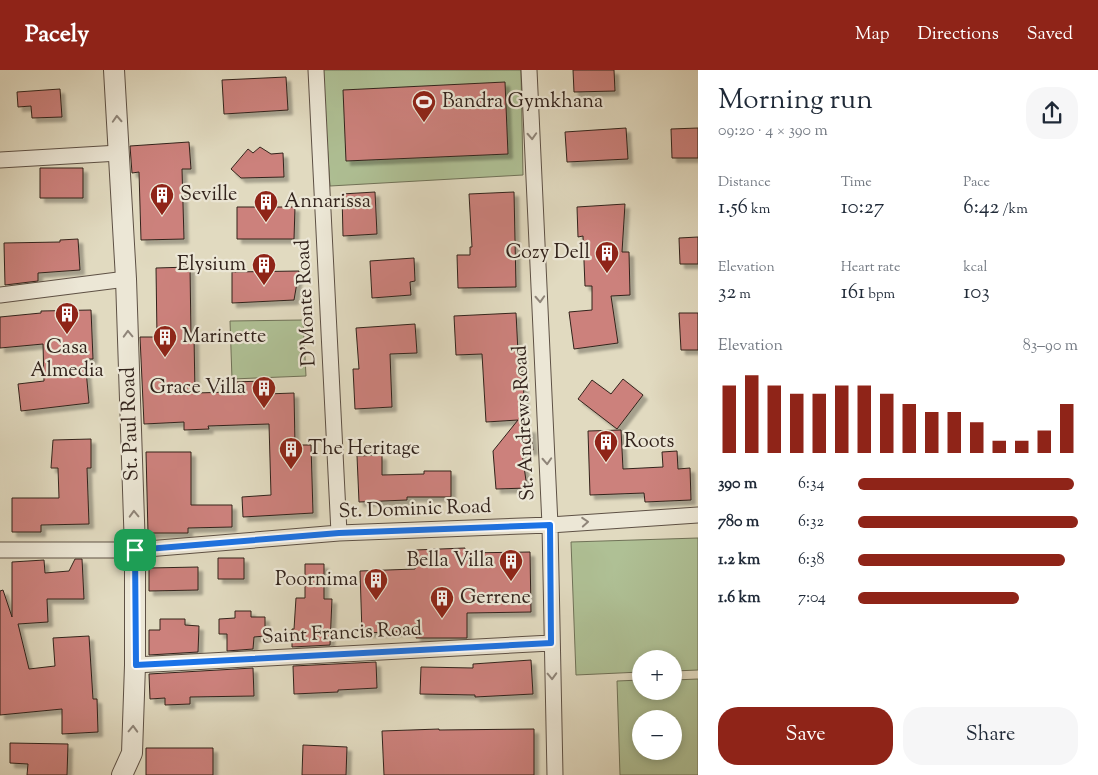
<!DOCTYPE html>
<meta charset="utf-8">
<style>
:root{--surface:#fff;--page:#f6f6f7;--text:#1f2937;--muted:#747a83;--accent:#8f2418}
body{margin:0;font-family:"Sorts Mill Goudy",serif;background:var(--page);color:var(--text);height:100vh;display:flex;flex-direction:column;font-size:19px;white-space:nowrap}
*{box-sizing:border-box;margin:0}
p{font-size:16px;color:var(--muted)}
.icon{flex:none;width:28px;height:28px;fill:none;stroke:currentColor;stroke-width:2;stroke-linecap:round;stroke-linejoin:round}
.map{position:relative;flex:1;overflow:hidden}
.sheet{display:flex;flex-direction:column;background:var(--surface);width:400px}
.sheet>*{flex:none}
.buttons{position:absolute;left:632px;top:580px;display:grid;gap:10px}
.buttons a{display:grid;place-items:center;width:50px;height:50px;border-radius:50%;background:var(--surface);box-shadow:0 2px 8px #0003;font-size:25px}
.pin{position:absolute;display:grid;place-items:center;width:42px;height:42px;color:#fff;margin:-21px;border-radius:10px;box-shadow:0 2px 8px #0006}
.round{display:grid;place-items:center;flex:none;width:52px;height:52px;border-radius:20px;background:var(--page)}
.headline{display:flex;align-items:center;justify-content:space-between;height:85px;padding:0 20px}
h1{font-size:28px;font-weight:600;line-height:38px}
.stats{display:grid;grid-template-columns:repeat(3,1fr);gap:8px;height:85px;padding:5px 20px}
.stats div{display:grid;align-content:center}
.stats b{font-size:21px;font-weight:600}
.stats small{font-size:14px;font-weight:400}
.stats p{font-size:14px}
.chart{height:140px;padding:10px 20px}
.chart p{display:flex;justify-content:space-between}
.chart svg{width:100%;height:90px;margin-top:5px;stroke:var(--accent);stroke-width:6}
.action{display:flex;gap:10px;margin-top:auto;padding:10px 20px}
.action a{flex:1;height:58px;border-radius:20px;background:var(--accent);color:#fff;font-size:20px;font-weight:600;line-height:58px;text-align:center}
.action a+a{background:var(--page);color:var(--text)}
ul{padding:0 20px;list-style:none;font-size:16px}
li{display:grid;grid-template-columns:80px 60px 1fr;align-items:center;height:38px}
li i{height:12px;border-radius:6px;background:var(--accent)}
header{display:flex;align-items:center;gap:30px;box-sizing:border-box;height:70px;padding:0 25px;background:var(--accent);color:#fff}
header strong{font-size:24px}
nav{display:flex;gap:28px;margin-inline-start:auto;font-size:18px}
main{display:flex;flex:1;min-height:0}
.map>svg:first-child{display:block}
.green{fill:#afc095;stroke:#707258;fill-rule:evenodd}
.building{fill:#cc817b;stroke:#32231c;filter:url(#shadow)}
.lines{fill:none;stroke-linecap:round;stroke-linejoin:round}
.minor-casing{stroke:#5e5145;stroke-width:17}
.tertiary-casing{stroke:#5e5145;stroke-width:22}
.minor{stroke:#ece7d6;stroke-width:15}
.tertiary{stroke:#ece7d6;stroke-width:20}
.oneway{stroke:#8f8579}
.route-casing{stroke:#fff;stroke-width:10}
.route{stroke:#1a73e8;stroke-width:6}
.labels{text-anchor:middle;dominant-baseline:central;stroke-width:4.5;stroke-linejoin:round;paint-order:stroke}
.poi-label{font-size:20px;fill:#32231c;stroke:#ece7d6;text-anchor:start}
.street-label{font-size:20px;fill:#32231c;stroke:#ece7d6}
</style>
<header>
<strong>Pacely</strong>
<nav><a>Map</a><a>Directions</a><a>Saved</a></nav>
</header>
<main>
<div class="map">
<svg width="698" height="705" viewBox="0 0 698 705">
<defs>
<filter id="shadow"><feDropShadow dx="4.5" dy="4.5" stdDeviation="1" flood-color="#0004"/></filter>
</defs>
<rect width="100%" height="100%" fill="#e1dac0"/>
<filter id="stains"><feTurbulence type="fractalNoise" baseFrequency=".004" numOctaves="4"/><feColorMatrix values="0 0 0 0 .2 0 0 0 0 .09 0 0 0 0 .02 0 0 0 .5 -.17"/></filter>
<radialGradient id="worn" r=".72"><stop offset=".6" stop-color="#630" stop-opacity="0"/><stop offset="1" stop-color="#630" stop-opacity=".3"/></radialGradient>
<path class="green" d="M 322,0 L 521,0 L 523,105 L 330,116 Z
M 303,250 L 306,306 L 232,309 L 230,251 Z
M 698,468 L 698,600 L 674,601 L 674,589 L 641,589 L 641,602 L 576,605 L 571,472 Z
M 698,609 L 698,705 L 620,705 L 617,611 L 641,610 L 641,621 L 674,621 L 674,610 ZM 641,649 L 674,649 L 674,681 L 641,681 Z"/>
<path class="building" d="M 573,0 L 614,0 L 615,21 L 574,22 Z
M 286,7 L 288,40 L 224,44 L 222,10 Z
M 505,12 L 508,84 L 346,91 L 343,20 Z
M 60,19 L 62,47 L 32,48 L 31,36 L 18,37 L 17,22 Z
M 626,58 L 628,89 L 567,92 L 565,62 Z
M 698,58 L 698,88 L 672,88 L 671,59 Z
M 189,72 L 191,99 L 182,99 L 184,169 L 141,170 L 139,102 L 132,103 L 130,76 Z
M 260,77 L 271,84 L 283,83 L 284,107 L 241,108 L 231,99 L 248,79 L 253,83 Z
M 40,98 L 83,98 L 83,128 L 40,128 Z
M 375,122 L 377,164 L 343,166 L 342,124 Z
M 514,122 L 516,217 L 458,218 L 457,185 L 470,185 L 470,177 L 472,177 L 469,124 Z
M 625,134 L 622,182 L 629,182 L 630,225 L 611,226 L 618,273 L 574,279 L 569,242 L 592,240 L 592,216 L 585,216 L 583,166 L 578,167 L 577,137 Z
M 237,137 L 295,137 L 294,169 L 237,169 Z
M 698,167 L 698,194 L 680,194 L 679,168 Z
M 78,169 L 80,200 L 38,203 L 38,211 L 5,215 L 4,173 L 60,172 L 60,170 Z
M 414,188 L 415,211 L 410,212 L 411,225 L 372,228 L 370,191 Z
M 190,197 L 191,266 L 194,266 L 195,323 L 232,322 L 232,312 L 265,311 L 266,324 L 294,323 L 295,375 L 311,375 L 313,443 L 243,447 L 242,427 L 271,425 L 269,354 L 208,356 L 209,359 L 184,360 L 184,352 L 144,354 L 140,267 L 157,267 L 156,198 Z
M 299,201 L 294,230 L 232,233 L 232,202 Z
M 91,240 L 93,289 L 85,289 L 89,333 L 21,341 L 18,314 L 44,311 L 43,274 L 0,278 L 0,247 L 41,243 L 41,241 Z
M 516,243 L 519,302 L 523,302 L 525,359 L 531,358 L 533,380 L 522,382 L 527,418 L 496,419 L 493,381 L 518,350 L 486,352 L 482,284 L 456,285 L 454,246 Z
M 679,243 L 698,243 L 698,280 L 681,280 Z
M 415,254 L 417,283 L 390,284 L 392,337 L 355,339 L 353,299 L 359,299 L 356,258 Z
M 623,309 L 643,325 L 617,359 L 578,329 L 592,310 L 611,324 Z
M 621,360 L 623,399 L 663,397 L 662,382 L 677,381 L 678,399 L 690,398 L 691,430 L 645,432 L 644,423 L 590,425 L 588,361 Z
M 91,369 L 91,398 L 87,398 L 89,454 L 41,455 L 41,462 L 12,462 L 12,428 L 59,428 L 58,398 L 51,398 L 53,370 Z
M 146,382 L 191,382 L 191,435 L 232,435 L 232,457 L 188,458 L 188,463 L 148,463 Z
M 382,385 L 382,405 L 424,404 L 424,401 L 451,401 L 451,427 L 407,427 L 407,430 L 359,432 L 357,386 Z
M 465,478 L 465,483 L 530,482 L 531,542 L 467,543 L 467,568 L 416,568 L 416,561 L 362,563 L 360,501 L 415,499 L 415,480 Z
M 218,488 L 244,488 L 244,509 L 218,509 Z
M 75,489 L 82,489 L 84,529 L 47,529 L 48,552 L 18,554 L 29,599 L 55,596 L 53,568 L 89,566 L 93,629 L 97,629 L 98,662 L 62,664 L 62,639 L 0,645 L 0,521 L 3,520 L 12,547 L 12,492 L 44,490 L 45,503 L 69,501 Z
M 305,494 L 324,494 L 324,529 L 332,529 L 330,575 L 292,577 L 292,559 L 294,559 L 296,528 L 305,528 Z
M 198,497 L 198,520 L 149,521 L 149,498 Z
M 235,541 L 251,541 L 251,547 L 265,547 L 265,566 L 254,567 L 253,579 L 227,581 L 227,564 L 219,564 L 219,549 L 235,548 Z
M 160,549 L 185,549 L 185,555 L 199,556 L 198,582 L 149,585 L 149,560 L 160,560 Z
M 531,590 L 533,624 L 475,627 L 475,625 L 420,624 L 421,597 L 473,598 L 473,594 Z
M 376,592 L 377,618 L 338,620 L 338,622 L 294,624 L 293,596 Z
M 253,598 L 254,626 L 190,627 L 190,634 L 165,635 L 165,628 L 150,629 L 149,604 Z
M 439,659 L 439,660 L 534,659 L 534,705 L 384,705 L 382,661 Z
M 10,673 L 68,674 L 67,705 L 27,705 L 28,694 L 10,693 Z
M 303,675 L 347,677 L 346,705 L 302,705 Z
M 146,678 L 213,678 L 213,705 L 146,705 Z"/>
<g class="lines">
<g class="minor-casing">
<path id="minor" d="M 316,0 L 339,463
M 529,0 L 550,455 L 555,705
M 0,90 L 119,83
M 0,225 L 126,209
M 0,480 L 135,480 L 339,463 L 550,455 L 698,445
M 135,595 L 551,573"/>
</g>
<g class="tertiary-casing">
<path id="tertiary" d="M 114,0 L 126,209 L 135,480 L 135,595 L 132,683 L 122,705"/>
</g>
<use href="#minor" class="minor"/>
<use href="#tertiary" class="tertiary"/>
</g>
<defs><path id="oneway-chevron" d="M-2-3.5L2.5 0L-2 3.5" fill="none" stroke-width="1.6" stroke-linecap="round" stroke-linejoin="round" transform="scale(1.25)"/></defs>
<g class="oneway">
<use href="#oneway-chevron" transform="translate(117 49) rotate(-93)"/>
<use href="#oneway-chevron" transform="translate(532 66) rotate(87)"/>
<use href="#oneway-chevron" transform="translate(540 229) rotate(87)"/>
<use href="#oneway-chevron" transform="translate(128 264) rotate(-92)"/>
<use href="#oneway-chevron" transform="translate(547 391) rotate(87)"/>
<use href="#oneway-chevron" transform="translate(134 444) rotate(-92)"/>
<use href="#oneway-chevron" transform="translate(585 452) rotate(-4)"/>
<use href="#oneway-chevron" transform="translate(552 606) rotate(88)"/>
<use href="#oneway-chevron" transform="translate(133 659) rotate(-88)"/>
</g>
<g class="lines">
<g class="route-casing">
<path id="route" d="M 550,455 L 551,573 L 136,595 L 135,480 L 339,463 Z"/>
</g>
<use href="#route" class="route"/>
</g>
<defs>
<g id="stadium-pin" transform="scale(1.25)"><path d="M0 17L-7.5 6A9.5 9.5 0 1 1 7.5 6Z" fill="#8f2418" stroke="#ece7d6"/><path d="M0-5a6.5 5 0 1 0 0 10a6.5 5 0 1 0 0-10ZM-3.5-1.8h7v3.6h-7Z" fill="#fff"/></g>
<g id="building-pin" transform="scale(1.25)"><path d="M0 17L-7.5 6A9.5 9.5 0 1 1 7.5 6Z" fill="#8f2418" stroke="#ece7d6"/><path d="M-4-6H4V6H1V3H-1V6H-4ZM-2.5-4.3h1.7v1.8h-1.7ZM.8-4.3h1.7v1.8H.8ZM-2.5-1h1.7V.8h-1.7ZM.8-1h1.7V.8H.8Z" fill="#fff"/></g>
</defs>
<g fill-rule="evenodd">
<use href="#stadium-pin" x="424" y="32"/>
<use href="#building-pin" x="162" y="125"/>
<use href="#building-pin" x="266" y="132"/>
<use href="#building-pin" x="607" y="183"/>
<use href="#building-pin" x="264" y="195"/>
<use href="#building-pin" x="67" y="244"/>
<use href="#building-pin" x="165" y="267"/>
<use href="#building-pin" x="264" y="318"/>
<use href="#building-pin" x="606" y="372"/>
<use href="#building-pin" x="291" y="379"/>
<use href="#building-pin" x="511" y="491"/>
<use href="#building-pin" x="376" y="510"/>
<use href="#building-pin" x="442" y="528"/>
</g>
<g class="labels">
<g class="poi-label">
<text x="442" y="32">Bandra Gymkhana</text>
<text x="180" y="125">Seville</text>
<text x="284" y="132">Annarissa</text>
<text x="590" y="183" text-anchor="end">Cozy Dell</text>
<text x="246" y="195" text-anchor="end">Elysium</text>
<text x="182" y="267">Marinette</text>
<text x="67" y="278" text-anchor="middle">Casa<tspan x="67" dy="23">Almedia</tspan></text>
<text x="246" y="318" text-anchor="end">Grace Villa</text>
<text x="624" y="372">Roots</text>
<text x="308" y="379">The Heritage</text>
<text x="494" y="491" text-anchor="end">Bella Villa</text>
<text x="358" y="510" text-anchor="end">Poornima</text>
<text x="460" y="528">Gerrene</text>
</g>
<g class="street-label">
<text transform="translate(307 233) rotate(-93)">D'Monte Road</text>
<text transform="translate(525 353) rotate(-93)">St. Andrews Road</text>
<text transform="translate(131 354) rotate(-92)">St. Paul Road</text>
<text transform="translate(415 440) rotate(-2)">St. Dominic Road</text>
<text transform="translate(342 564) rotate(-3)">Saint Francis Road</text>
</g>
</g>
<rect width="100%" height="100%" filter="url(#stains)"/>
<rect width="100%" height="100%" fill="url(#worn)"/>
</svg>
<div class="buttons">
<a>+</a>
<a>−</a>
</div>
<div class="pin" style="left:135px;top:480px;background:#1e9e55"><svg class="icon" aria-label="arrive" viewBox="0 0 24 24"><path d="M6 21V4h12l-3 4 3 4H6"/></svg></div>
</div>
<section class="sheet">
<div class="headline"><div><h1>Morning run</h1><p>09:20 · 4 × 390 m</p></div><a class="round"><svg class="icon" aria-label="share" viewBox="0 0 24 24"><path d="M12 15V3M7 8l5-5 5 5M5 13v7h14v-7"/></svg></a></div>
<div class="stats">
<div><p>Distance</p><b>1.56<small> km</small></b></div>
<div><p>Time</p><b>10:27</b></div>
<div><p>Pace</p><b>6:42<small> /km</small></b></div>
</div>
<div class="stats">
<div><p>Elevation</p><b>32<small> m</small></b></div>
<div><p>Heart rate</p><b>161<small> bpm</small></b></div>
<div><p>kcal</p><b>103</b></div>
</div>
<div class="chart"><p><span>Elevation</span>83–90 m</p>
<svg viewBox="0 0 160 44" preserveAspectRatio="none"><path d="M5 44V11M15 44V6M25 44V11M35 44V15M45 44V15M55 44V11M65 44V11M75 44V15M85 44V20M95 44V24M105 44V24M115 44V29M125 44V38M135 44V38M145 44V33M155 44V20"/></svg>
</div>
<ul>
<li><b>390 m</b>6:34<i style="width:98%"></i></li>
<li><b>780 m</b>6:32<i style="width:100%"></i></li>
<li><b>1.2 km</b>6:38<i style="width:94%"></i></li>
<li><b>1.6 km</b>7:04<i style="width:73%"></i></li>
</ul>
<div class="action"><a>Save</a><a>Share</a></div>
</section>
</main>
